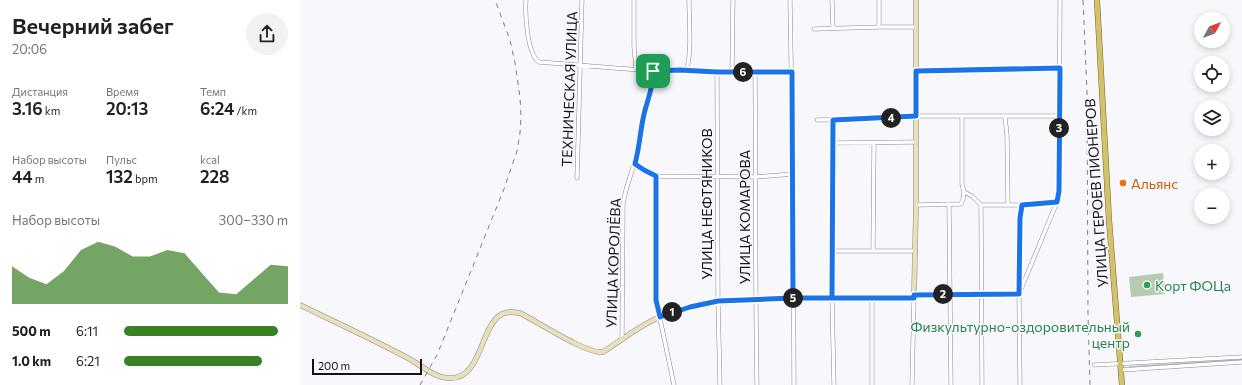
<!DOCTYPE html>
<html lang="ru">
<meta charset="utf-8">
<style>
:root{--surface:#fff;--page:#f2f2f2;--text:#202124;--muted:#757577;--accent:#3a8025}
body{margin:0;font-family:Commissioner,sans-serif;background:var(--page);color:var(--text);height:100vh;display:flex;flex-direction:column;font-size:15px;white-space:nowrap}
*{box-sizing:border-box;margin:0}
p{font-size:13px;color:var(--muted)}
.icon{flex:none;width:22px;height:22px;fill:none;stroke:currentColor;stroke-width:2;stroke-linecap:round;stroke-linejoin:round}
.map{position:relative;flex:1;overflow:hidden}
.side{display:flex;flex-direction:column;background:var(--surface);width:300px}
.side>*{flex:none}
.needle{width:26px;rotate:49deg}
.buttons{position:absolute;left:894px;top:12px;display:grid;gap:8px}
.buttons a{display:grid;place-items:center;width:36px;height:36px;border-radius:50%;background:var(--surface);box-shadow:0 2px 6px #0003;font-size:20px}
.scale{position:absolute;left:12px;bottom:10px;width:110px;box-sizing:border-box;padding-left:4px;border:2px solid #15121a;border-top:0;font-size:11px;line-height:14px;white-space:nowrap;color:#15121a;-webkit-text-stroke:3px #f8f7fc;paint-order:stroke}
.pin{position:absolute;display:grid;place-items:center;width:34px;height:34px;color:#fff;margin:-17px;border-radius:8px;box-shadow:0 2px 6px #0006}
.km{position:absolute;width:20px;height:20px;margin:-10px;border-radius:50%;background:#222;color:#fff;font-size:11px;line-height:20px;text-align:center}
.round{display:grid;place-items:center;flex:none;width:42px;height:42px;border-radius:21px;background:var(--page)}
.overview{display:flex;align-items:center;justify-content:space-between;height:68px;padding:0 12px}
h1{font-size:22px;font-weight:600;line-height:30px}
.metrics{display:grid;grid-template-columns:repeat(3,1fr);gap:6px;height:68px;padding:4px 12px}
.metrics div{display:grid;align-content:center}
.metrics b{font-size:17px;font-weight:600}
.metrics small{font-size:11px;font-weight:400}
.metrics p{font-size:11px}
.chart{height:112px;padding:8px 12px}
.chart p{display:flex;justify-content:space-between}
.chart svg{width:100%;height:72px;margin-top:4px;fill:var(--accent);opacity:.7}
ul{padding:0 12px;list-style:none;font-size:13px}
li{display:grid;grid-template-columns:64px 48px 1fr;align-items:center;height:30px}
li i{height:10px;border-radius:5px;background:var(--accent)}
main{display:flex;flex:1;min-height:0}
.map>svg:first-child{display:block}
.green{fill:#b7cbb1}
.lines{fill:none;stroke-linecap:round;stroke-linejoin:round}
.street-casing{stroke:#8c849b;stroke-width:4.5}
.secondary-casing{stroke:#8c849b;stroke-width:5.5}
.primary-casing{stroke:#7c6810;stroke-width:6}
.street{stroke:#fff;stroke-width:3.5}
.secondary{stroke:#e8e0b6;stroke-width:4.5}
.primary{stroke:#d2c16d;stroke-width:5}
.rail{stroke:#817e85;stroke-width:1;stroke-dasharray:5 5;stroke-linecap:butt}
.route-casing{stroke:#fff;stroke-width:8}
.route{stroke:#1a73e8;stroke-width:5}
.food-dot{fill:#e8710a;stroke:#f8f7fc;stroke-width:1.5}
.leisure-dot{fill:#2e9e5b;stroke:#f8f7fc;stroke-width:1.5}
.labels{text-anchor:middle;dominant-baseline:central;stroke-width:3;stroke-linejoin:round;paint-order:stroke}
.street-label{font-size:14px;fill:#15121a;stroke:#f8f7fc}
.food-label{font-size:14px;fill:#c56008;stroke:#f8f7fc;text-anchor:start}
.leisure-label{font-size:14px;fill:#27864d;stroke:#f8f7fc;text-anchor:start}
</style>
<main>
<section class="side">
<div class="overview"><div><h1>Вечерний забег</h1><p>20:06</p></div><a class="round"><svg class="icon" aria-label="share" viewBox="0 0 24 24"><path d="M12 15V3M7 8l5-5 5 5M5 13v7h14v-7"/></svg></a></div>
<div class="metrics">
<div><p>Дистанция</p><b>3.16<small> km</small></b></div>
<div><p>Время</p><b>20:13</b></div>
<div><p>Темп</p><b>6:24<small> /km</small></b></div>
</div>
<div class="metrics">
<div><p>Набор высоты</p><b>44<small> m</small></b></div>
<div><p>Пульс</p><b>132<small> bpm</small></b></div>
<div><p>kcal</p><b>228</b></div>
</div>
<div class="chart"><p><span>Набор высоты</span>300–330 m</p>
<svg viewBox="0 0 160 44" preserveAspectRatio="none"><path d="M0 44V21L10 28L20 32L30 24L40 11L50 6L60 9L70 15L80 15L90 11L100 13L110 25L120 37L130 38L140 29L150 20L160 21V44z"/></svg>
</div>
<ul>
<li><b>500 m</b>6:11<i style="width:94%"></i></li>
<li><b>1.0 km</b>6:21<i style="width:84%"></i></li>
</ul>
</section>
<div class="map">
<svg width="942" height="385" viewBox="0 0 942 385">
<rect width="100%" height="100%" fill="#f8f7fc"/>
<path class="green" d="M 863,273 L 865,294 L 831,297 L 829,277 Z
M 942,359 L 942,362 L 829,367 L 829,366 Z"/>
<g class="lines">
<g class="street-casing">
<path id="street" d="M 226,0 C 225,14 227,54 239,62 L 353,71 L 380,70 L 417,72 L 492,72
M 334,0 L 334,46 L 336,69
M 490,0 L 493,174 L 494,385
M 532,0 L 533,28
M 579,27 L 579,0
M 514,29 L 579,27 L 616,27
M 387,70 C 392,46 389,24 389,0
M 616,71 L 760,68
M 417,72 L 418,301 L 420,385
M 432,72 L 433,0
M 455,72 C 456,177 455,281 457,385
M 662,116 L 662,184 L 664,192
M 705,117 L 707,135 L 708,205
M 517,120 L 569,119 L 616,116 L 759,116
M 533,120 L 532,298 L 534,385
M 533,143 L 616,142
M 335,164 L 344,171 L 356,176 L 456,177 L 493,174
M 356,176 L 356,300 L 374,385
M 277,178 L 282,0
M 649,204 L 651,385
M 616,205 L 661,204 L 663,199 L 664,192 L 672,196 L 681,205 L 722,205 L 757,202
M 681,205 L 682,385
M 532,251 L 615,251
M 573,251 L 574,143
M 614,295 L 719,294 L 720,217 L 722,205
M 322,340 L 323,203 L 326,190 L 339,148 L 343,117 L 353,85 L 353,71
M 794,365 L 942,357
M 821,370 L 942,362
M 572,385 L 572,298
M 612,385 L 614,298
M 720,385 L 719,294 L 757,202 L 759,191 L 760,0"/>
</g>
<g class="secondary-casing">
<path id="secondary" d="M 0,305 C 35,322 70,338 104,356 C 119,363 134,379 151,378 C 182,378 180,326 202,314 C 208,311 214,312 220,313 C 238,322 286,354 303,352 C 322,340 340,325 360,317 C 393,303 427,301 462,299 C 512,297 563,298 614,298 L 616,205 L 616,0"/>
</g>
<g class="primary-casing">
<path id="primary" d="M 797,0 L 809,220 L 822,385"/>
</g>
<use href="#street" class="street"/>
<use href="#secondary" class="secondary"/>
<use href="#primary" class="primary"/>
<path class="rail" d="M 783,0 L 787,91 L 788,314 L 790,385
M 120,385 L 137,355 L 204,189 L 217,151 L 220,133 L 221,116 L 220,97 L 215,63 L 210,40 L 195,0"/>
</g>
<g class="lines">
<g class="route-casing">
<path id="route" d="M 353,71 C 354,88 346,102 343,119 C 340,134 339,149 335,164 L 344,170 L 356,176 L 356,300 L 360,317 L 390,307 L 418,301 L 493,298 L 614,298 L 614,295 L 719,294 L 720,218 L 722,205 L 757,202 L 759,191 L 760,68 L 616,71 L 616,116 L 533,120 L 532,298 L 493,298 L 492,72 L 417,72 L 380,70 L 353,71"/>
</g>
<use href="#route" class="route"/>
</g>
<circle class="food-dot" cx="823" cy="183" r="4"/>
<g class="leisure-dot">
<circle cx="847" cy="285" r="4"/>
<circle cx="838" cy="334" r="4"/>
</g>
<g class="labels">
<g class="street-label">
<text transform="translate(269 89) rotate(-88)">ТЕХНИЧЕСКАЯ УЛИЦА</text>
<text transform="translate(796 193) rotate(-94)">УЛИЦА ГЕРОЕВ ПИОНЕРОВ</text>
<text transform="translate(406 204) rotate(-90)">УЛИЦА НЕФТЯНИКОВ</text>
<text transform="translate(444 217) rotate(-90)">УЛИЦА КОМАРОВА</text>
<text transform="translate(313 263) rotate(-88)">УЛИЦА КОРОЛЁВА</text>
</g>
<g class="food-label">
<text x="831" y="183">Альянс</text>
</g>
<g class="leisure-label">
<text x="855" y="285">Корт ФОЦа</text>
<text x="830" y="326" text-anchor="end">Физкультурно-оздоровительный<tspan x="830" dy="16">центр</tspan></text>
</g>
</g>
</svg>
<div class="buttons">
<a><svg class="needle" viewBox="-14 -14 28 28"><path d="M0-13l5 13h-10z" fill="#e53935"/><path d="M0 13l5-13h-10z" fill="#757577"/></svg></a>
<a><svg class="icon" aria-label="locate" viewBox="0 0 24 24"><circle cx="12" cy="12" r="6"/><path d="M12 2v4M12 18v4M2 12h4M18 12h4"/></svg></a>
<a><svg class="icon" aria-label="layers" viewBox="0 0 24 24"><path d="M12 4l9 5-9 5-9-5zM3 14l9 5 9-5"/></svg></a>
<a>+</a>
<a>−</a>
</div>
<div class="scale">200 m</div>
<div class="pin" style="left:353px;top:71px;background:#1e9e55"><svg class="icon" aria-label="arrive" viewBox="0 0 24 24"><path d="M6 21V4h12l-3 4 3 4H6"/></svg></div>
<b class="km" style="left:372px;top:312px">1</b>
<b class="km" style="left:643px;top:294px">2</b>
<b class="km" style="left:759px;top:128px">3</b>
<b class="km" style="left:591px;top:118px">4</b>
<b class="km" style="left:493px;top:298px">5</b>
<b class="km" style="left:443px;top:72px">6</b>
</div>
</main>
